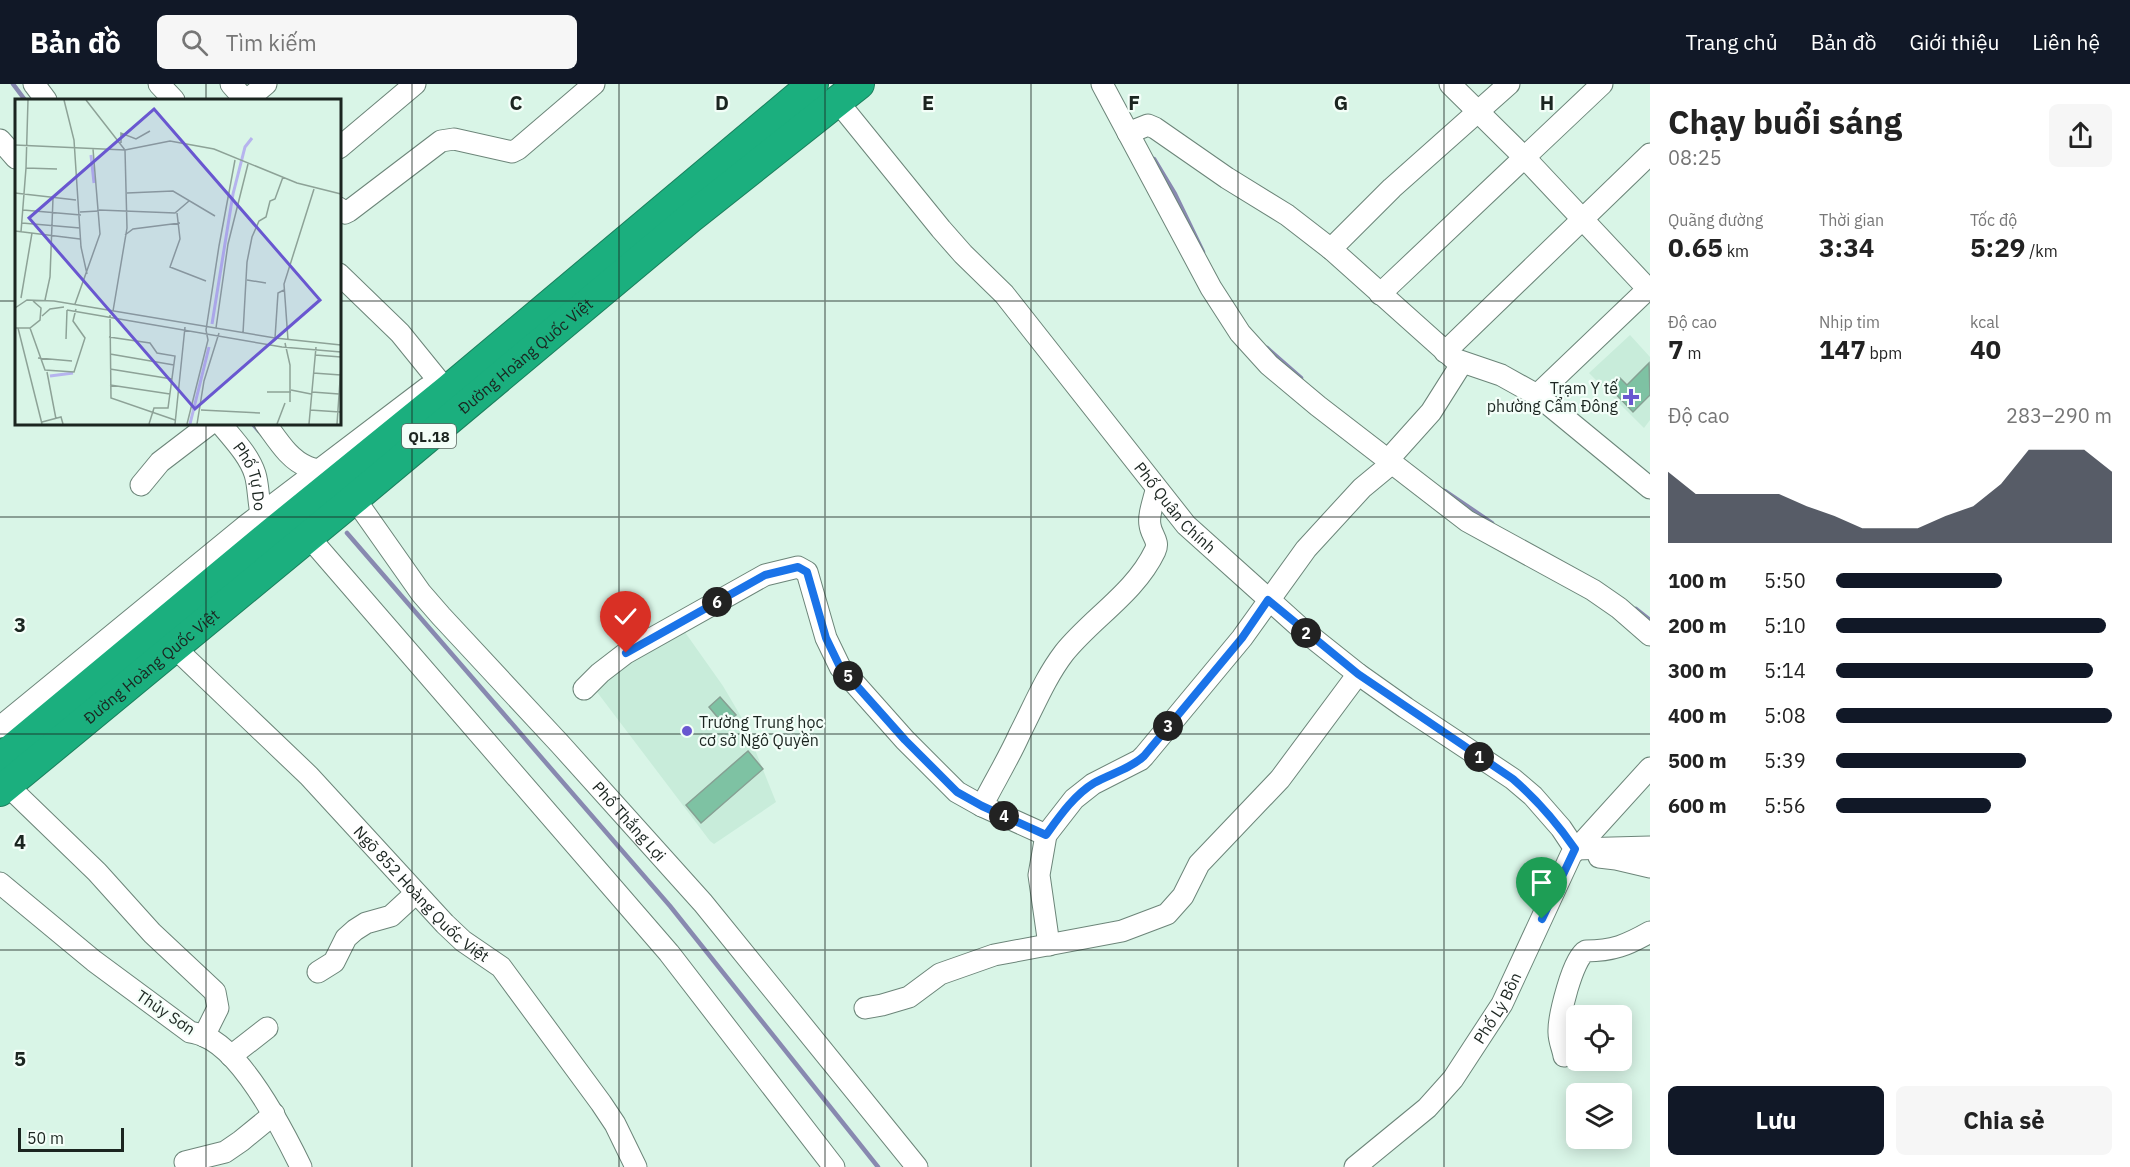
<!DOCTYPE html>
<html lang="vi">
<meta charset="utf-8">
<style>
:root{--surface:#fff;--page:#f6f6f6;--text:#222;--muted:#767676;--accent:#111827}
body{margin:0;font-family:"IBM Plex Sans",sans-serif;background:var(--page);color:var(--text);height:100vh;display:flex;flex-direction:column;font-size:22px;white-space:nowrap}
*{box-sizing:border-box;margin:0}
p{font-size:20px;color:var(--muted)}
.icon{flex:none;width:33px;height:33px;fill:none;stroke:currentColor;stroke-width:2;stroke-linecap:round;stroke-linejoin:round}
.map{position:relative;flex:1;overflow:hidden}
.details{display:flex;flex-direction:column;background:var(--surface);width:480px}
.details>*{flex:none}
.controls{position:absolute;left:1566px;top:921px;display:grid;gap:12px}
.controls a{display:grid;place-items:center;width:66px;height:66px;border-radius:9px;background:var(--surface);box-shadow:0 3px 15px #0003;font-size:30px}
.scale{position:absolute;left:18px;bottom:15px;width:106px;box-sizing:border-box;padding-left:6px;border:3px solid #1b2520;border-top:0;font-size:16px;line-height:21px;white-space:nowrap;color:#1b2520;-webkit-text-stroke:4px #f3fef8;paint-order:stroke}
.pin{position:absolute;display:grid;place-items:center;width:51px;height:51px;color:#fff;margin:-62px -26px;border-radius:50% 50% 50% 0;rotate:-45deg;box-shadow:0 0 6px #0007}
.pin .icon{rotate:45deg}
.km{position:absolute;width:30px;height:30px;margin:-15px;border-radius:50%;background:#222;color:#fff;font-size:16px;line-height:30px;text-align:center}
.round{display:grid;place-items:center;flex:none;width:63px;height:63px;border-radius:9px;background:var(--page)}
.summary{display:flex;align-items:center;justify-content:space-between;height:102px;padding:0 18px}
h1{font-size:33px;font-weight:700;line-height:45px}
.figures{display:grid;grid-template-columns:repeat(3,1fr);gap:9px;height:102px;padding:6px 18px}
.figures div{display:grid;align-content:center}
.figures b{font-size:26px;font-weight:700}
.figures small{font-size:16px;font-weight:400}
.figures p{font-size:16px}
.chart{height:168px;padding:12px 18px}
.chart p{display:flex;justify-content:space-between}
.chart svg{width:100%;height:108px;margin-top:6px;fill:var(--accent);opacity:.7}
.button{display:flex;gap:12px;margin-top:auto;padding:12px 18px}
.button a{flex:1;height:69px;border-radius:9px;background:var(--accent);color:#fff;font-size:24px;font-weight:700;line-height:69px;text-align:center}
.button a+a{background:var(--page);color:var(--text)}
ul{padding:0 18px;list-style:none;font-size:20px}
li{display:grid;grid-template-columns:96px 72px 1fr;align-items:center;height:45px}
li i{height:15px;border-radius:8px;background:var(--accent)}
header{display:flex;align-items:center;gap:36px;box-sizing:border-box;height:84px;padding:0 30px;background:var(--accent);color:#fff}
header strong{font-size:28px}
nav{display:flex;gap:33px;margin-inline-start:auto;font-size:21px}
.search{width:420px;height:54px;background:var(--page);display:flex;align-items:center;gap:15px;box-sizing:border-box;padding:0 21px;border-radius:9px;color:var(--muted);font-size:22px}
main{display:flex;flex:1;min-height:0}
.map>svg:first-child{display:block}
.built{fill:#c8ecda}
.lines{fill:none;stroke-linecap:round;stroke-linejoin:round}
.stream{stroke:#8889b0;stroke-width:4.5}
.building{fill:#7ec2a3;stroke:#86a093;stroke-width:1.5}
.minor-casing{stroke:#6c8579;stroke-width:23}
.highway-casing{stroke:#1b7f5d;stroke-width:32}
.minor{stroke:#fff;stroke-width:21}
.highway{stroke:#1baf7e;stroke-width:30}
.route-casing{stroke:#fff;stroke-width:12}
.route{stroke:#1a73e8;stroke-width:8}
.grid{fill:none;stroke:#1b2520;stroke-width:1.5;stroke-opacity:0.55}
.poi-dot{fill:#6957d0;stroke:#f3fef8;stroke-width:2}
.labels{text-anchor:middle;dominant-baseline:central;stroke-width:4.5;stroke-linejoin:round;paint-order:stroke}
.shield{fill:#f3fef8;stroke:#5c6661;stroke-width:1.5}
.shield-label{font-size:15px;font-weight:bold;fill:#1b2520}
.street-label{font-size:16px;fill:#1b2520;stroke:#f3fef8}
.poi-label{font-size:16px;fill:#1b2520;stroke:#f3fef8;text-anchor:end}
.inset-river{fill:none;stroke:#b6b4ee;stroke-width:3}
.inset-road{fill:none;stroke:#8da297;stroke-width:1.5}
.view{fill:#6957d0;fill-opacity:0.15;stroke:#6957d0;stroke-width:3}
.inset-edge{fill:none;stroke:#1b2520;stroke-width:3}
.grid-label{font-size:20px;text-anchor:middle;font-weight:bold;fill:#1b2520;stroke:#f3fef8;stroke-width:4.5;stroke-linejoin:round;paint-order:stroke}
</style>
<header>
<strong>Bản đồ</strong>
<div class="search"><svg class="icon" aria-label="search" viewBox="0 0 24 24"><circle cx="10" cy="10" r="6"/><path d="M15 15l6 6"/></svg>Tìm kiếm</div>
<nav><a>Trang chủ</a><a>Bản đồ</a><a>Giới thiệu</a><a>Liên hệ</a></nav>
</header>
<main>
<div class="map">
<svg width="1650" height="1083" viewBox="0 0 1650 1083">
<rect width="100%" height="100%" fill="#d9f5e7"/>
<path class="built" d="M 1630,251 L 1650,273 L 1650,336 L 1644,344 L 1589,289 Z
M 682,544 L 723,602 L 743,636 L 776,718 L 714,760 L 710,757 L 594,604 L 596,598 Z"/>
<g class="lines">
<path class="stream" d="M 13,0 L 25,16
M 1154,75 L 1175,110 L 1203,168
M 1267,264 L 1301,294
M 252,339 L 259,347
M 1445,407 L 1492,439
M 347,449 L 670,822 L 878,1083
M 1636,525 L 1650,536"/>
</g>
<path class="building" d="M 1649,279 L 1650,311 L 1633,328 L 1610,304 L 1620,294 L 1627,301 Z
M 720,613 L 736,631 L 724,641 L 709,623 Z
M 748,667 L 763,685 L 701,739 L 686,721 Z"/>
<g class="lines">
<g class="minor-casing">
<g id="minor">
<path d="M 34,0 L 46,16"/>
<path d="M 159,0 L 174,16"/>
<path d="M 231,0 L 245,16"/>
<path d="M 1102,0 L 1211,204 L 1240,249 L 1269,281 L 1318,322 L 1467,437 L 1593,506 L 1619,524 L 1650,551"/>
<path d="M 1450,0 L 1525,74 L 1648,205"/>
<path d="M 247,16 L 266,0"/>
<path id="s1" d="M 838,18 L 941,145 L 963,170 L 1004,210 L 1186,441 L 1304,547 L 1358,590 L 1406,624 L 1513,695 L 1533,712 L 1561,744 L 1575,765 L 1650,763"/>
<path d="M 1128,49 L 1148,41 L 1155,44 L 1227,94 L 1287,131 L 1331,165 L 1454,275 L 1501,291 L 1537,311 L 1650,404"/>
<path d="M 0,56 L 16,74"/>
<path d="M 339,64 L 415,0"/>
<path d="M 339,124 L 345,129 L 349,127 L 441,57 L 454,55 L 512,68 L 518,65 L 594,0"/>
<path d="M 1331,165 L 1392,104 L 1509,0"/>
<path d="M 339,190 L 400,249 L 447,307"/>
<path d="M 1380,210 L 1602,0"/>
<path d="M 1445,268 L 1650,70"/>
<path d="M 1537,311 L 1650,203"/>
<path id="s2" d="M 220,339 C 232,354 249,371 255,390 C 260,406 257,427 266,441"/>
<path id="s3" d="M 265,339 C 277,355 289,376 308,383 C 319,387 329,388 340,394 L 421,509 L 441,532 L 560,660 L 703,819 L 917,1083"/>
<path d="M 1387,377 L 1431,328 L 1462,279"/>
<path d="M 141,401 L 160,378 L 211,339"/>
<path d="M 308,452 L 669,869 L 834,1083"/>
<path id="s4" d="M 174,563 L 309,692 L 445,840 L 463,857 L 501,883 L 601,1019 L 615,1040 L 636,1083"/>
<path d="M 584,605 L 600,589 L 626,569 L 765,491 L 798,483 L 807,488 L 826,554 L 840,583 L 905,656 L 957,708 L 982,722 L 1046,751"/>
<path d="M 0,643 L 248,440 L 427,304"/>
<path d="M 7,701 L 97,788 L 152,849 L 215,908 L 218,924 L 204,952"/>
<path d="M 982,722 C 994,698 1009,674 1020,649 C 1034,622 1045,594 1064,569 C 1092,534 1135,509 1155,467 C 1160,457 1151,451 1150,441 C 1148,431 1154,416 1156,406"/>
<path d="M 1599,773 L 1616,775 L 1650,783"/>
<path d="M 0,799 L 94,877 L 190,948 C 195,949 200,950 204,952 C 243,968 283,1046 301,1083"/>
<path d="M 1049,861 L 1039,791 L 1046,751 L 1074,715 L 1093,700 L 1140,676 L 1144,672 L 1242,554 L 1306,465 L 1362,404 L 1391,380"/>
<path d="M 318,888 L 334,878 L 346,854 L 355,846 L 366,839 L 391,832 L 416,809"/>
<path d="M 865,924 L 882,921 L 909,913 L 940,890 L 994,871 L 1122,847 L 1167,830 L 1183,812 L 1199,780 L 1280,695 L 1358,590"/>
<path d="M 231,972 L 267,944"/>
<path d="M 1564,972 C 1563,965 1559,957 1559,949 C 1558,934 1573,873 1586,867 C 1613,867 1627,861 1650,848"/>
<path d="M 185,1078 L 225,1068 L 241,1057 L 274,1030"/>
<path id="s5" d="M 1355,1083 L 1427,1024 L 1453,995 L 1502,920 L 1571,771 L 1650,684"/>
</g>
</g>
<g class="highway-casing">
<g id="highway">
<path d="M 0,675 L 272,449 L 447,307 L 813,0"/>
<path id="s6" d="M 0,707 L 354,415 L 690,134 L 859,0"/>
</g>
</g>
<use href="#minor" class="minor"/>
<use href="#highway" class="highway"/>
</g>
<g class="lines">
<g class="route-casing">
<path id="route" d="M 626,569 L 765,491 L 798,483 L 807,488 L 826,554 L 840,583 L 905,656 L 957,708 L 982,722 L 1046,751 C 1059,733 1074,711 1094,699 C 1110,690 1130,685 1144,672 L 1242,554 L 1268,516 L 1358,590 L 1513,695 C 1537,716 1557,739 1575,765 L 1542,835"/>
</g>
<use href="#route" class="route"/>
</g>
<path class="grid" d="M 206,0 L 206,16M 412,0 L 412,1083M 619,0 L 619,1083M 825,0 L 825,1083M 1031,0 L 1031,1083M 1238,0 L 1238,1083M 1444,0 L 1444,1083M 0,217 L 16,217M 339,217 L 1650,217M 206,339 L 206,1083M 0,433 L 1650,433M 0,650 L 1650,650M 0,866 L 1650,866"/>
<g class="poi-dot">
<path d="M1628 304h6v6h6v6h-6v6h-6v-6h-6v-6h6z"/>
<circle cx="687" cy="647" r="6"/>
</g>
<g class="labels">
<rect class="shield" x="402" y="340" width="54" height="24" rx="4.5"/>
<g class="shield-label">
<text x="429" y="352">QL.18</text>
</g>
<g class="street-label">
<text stroke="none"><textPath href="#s6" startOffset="682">Đường Hoàng Quốc Việt</textPath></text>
<text stroke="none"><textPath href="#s2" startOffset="63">Phố Tự Do</textPath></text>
<text stroke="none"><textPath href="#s1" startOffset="528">Phố Quân Chính</textPath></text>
<text stroke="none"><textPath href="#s6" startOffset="196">Đường Hoàng Quốc Việt</textPath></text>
<text stroke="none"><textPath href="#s3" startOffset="546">Phố Thắng Lợi</textPath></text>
<text stroke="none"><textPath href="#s4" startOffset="350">Ngõ 852 Hoàng Quốc Việt</textPath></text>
<text stroke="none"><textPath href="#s5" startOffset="216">Phố Lý Bôn</textPath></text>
<text transform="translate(166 928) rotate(34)">Thủy Sơn</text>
</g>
<g class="poi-label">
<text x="1618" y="304">Trạm Y tế<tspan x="1618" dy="18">phường Cẩm Đông</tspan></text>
<text x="699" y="638" text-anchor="start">Trường Trung học<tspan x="699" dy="18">cơ sở Ngô Quyền</tspan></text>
</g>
</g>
<g transform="translate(15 15)">
<rect width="326" height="326" fill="#d9f5e7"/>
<path class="inset-river" d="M 76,56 L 79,84M 197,225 L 218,95 L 230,48 L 237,39M 35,277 L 58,274M 175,325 L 194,248"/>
<path class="inset-road" d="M 49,1 L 59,41 L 66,148 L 72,175M 71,1 L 110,51 L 112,129 L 98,212M 106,44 L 106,34 L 121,40 L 135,32M 0,46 L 110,51 L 155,42 L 199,50 L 282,84 L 326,95M 11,69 L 13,1M 0,94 L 61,101M 112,94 L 158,92 L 200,117M 8,111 L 66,116M 84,111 L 160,114 L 174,102M 65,113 L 84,112M 162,114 L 165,140 L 155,168 L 191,182M 7,124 L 65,129M 0,132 L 65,140M 6,133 L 11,69 L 42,70M 110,136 L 118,130 L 165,124M 232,181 L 251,184M 6,199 L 17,134M 30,201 L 35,178 L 38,99M 60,205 L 85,135 L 78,50M 0,209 L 12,201 L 39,202 L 260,239 L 326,246M 52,211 L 267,248 L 326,253M 95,216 L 96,299 L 160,321M 27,217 L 35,210 L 49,208M 0,229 L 15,229 L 25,221 L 26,209 L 18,202M 3,229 L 27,325M 15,229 L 30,271 L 59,273 L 70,239 L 58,222 L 61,210M 201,229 L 213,145 L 233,65M 228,234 L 232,163 L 237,138 L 244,122 L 251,118 L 255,102 L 260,100 L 268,78M 94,238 L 135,244 L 142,254 L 160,257 L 153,309 L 139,309 L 134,325M 260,239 L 263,194 L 269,191M 51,240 L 52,211M 273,241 L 269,185 L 299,90M 270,244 L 275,266 L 275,303M 95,255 L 159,266M 300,256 L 326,258M 23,259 L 57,262M 95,270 L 157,280M 32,273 L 41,320M 298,274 L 326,276M 95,286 L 155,295M 276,291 L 296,295M 252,293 L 276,293M 297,293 L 324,295M 186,311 L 245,314M 295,311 L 325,313M 27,323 L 46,318 L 48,325M 160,325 L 170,228M 172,325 L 193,241 L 191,231 L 204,147 L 220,61M 182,325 L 189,282 L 204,234M 262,325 L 270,304M 294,325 L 301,248M 322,325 L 326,267"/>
<path class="view" d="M 139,10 L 305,201 L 180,310 L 14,119 Z"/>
<rect width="326" height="326" class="inset-edge"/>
</g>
<g class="grid-label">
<text x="516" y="26">C</text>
<text x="722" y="26">D</text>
<text x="928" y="26">E</text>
<text x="1134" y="26">F</text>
<text x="1341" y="26">G</text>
<text x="1547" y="26">H</text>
<text x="20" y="548">3</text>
<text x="20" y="765">4</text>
<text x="20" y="982">5</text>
</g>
</svg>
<div class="controls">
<a><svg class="icon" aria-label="locate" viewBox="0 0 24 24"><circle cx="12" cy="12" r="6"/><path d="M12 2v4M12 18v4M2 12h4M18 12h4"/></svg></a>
<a><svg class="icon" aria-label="layers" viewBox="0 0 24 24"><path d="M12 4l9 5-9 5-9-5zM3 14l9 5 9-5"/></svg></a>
</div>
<div class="scale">50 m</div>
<div class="pin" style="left:1542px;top:835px;background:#1e9e55"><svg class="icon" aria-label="arrive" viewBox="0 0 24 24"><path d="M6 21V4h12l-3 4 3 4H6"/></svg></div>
<div class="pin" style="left:626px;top:569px;background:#d93025"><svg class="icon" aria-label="check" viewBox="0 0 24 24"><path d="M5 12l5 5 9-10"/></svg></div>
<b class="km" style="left:1479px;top:673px">1</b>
<b class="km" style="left:1306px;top:549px">2</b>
<b class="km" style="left:1168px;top:642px">3</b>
<b class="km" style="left:1004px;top:732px">4</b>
<b class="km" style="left:848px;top:592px">5</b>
<b class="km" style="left:717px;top:518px">6</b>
</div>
<section class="details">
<div class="summary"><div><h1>Chạy buổi sáng</h1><p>08:25</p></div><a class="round"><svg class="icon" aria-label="share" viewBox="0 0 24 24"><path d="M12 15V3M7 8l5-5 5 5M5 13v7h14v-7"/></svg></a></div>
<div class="figures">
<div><p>Quãng đường</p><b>0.65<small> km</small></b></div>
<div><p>Thời gian</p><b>3:34</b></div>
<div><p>Tốc độ</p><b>5:29<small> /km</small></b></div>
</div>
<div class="figures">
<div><p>Độ cao</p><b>7<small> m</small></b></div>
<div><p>Nhịp tim</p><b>147<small> bpm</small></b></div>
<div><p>kcal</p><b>40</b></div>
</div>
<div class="chart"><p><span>Độ cao</span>283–290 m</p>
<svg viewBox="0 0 160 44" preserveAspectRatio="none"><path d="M0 44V15L10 24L20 24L30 24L40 24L50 29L60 33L70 38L80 38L90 38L100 33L110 29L120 20L130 6L140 6L150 6L160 15V44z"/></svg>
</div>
<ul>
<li><b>100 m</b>5:50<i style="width:60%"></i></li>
<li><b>200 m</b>5:10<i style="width:98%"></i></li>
<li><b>300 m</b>5:14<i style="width:93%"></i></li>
<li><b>400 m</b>5:08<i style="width:100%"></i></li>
<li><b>500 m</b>5:39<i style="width:69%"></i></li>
<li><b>600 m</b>5:56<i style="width:56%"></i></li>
</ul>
<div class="button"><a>Lưu</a><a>Chia sẻ</a></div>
</section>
</main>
